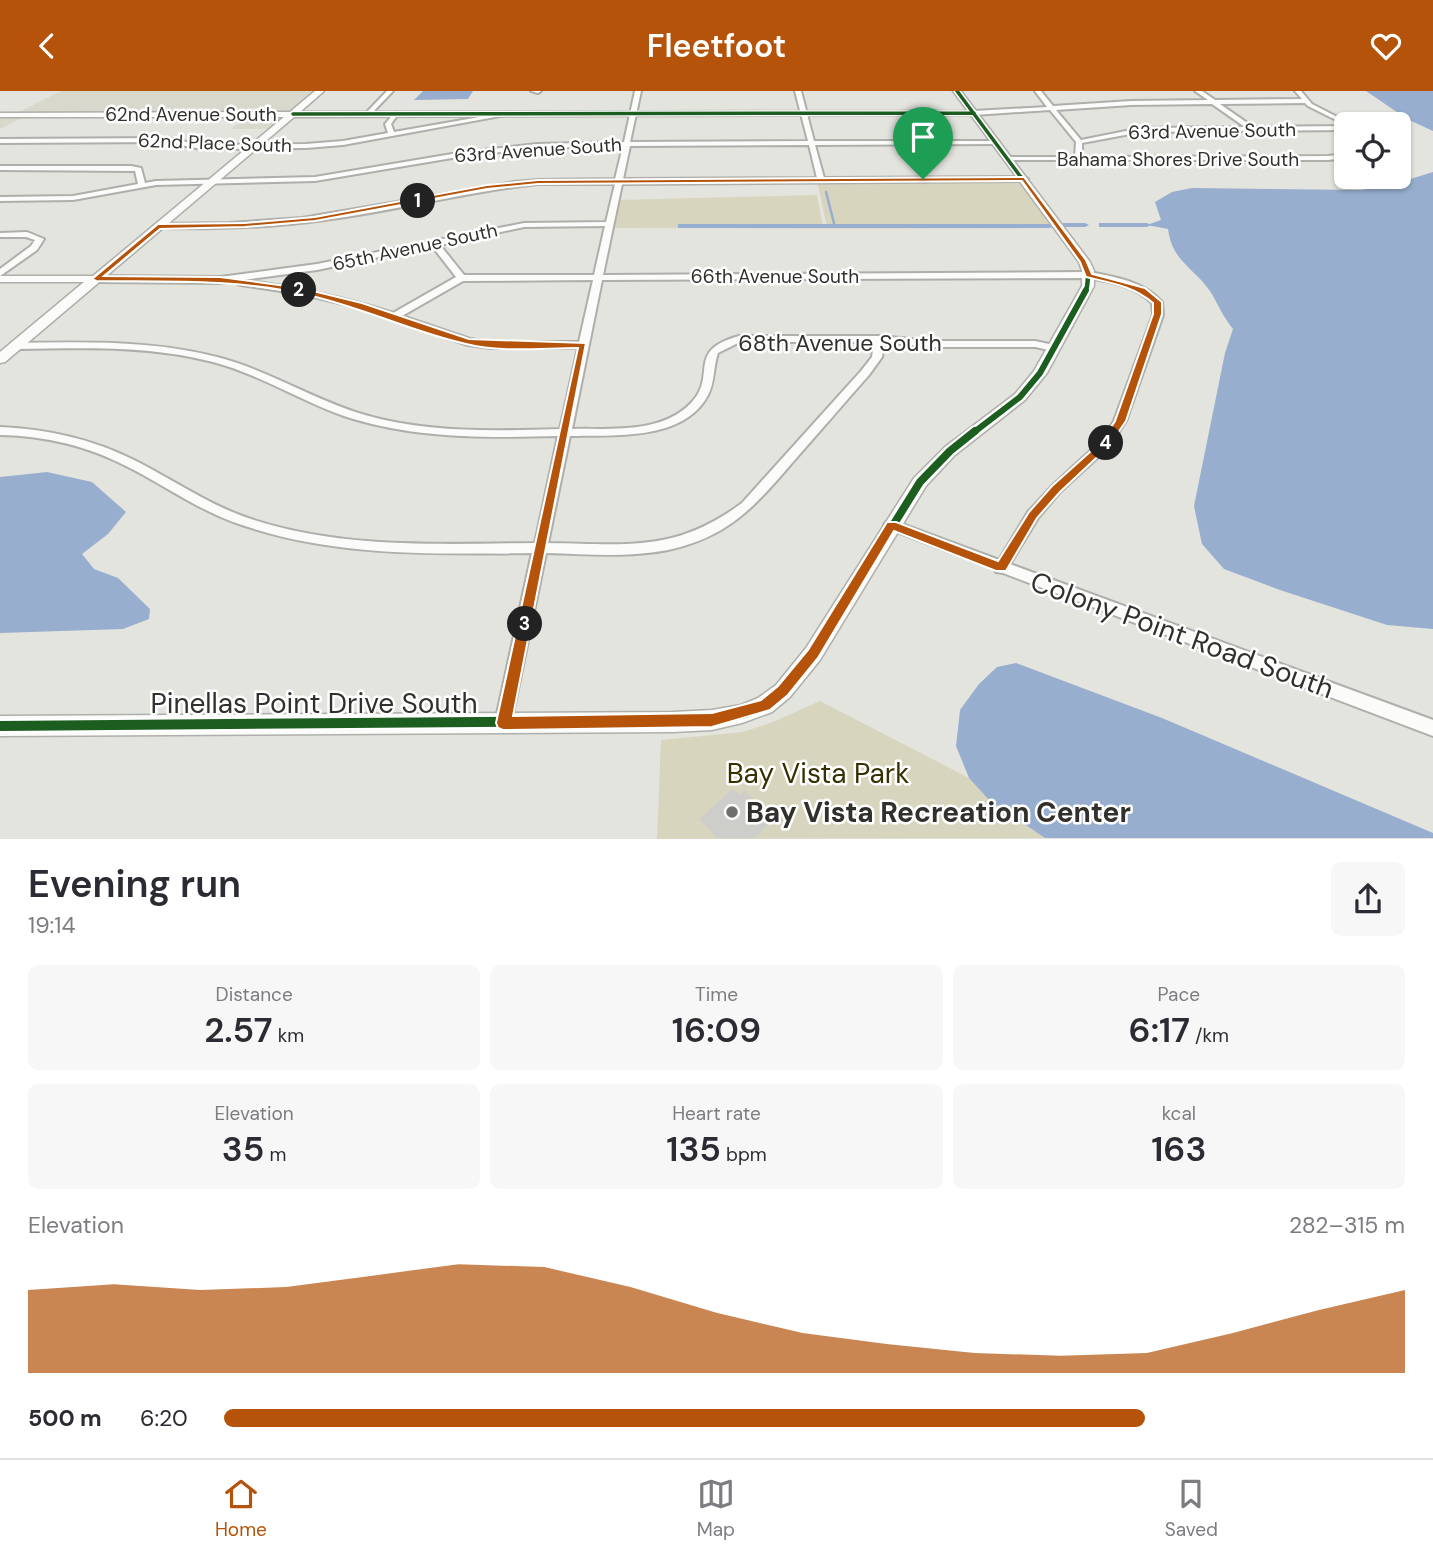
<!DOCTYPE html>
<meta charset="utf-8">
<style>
:root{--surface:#fff;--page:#f7f7f7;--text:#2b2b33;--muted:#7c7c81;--line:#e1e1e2;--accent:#b45309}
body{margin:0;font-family:"DM Sans",sans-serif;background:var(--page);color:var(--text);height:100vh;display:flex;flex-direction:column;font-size:26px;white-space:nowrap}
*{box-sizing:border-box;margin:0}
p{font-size:23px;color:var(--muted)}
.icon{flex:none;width:38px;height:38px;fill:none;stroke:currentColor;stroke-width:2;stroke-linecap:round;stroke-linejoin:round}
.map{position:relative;height:748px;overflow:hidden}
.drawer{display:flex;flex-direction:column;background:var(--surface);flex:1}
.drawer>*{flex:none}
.controls{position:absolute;left:1334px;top:21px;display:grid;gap:14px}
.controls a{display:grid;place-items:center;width:77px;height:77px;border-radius:10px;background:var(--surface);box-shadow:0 2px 5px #0004;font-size:35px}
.pin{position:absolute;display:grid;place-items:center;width:60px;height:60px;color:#fff;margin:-72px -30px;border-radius:50% 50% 50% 0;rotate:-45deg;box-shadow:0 0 7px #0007}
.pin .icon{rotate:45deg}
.km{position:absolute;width:35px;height:35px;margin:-18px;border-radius:50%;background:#222;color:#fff;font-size:19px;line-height:35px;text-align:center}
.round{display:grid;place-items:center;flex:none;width:74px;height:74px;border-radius:10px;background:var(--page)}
.headline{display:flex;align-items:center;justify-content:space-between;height:119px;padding:0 28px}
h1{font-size:38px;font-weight:600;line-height:52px}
.stats{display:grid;grid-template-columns:repeat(3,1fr);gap:10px;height:119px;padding:7px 28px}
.stats div{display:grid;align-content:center;border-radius:10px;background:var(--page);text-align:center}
.stats b{font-size:35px;font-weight:600}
.stats small{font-size:19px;font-weight:400}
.stats p{font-size:19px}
.chart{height:196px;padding:14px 28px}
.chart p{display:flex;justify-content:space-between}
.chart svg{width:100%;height:126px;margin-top:7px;fill:var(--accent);opacity:.7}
ul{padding:0 28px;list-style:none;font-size:23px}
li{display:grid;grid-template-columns:112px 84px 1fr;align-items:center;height:52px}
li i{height:18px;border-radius:9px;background:var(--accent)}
header{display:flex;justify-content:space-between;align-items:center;height:91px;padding:0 28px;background:var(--accent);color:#fff;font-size:32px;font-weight:600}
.tabs{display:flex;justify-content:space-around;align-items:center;height:98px;border-top:2px solid var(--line);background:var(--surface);font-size:19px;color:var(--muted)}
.tabs a{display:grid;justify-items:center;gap:4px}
.tabs .on{color:var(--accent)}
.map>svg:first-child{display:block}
.built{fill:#d9d8cd}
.green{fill:#d8d5be}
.water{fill:#97aece}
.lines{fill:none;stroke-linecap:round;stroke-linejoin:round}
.stream{stroke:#97aece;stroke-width:2.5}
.canal{fill:#97aece;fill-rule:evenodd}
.building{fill:#cdcdca}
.minor-casing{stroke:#aeaeaa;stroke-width:4}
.tertiary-casing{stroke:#aeaeaa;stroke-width:3}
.minor{fill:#fbfbfa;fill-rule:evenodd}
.tertiary{fill:#fbfbfa;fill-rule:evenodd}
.cycleway-far4-casing{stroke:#fff;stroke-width:6}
.cycleway-far3-casing{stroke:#fff;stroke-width:7}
.cycleway-far2-casing{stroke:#fff;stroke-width:10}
.cycleway-far1-casing{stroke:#fff;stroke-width:12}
.cycleway-casing{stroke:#fff;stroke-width:14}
.cycleway-far4{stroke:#1b5e20;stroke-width:3.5}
.cycleway-far3{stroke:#1b5e20;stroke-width:4.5}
.cycleway-far2{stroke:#1b5e20;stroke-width:6}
.cycleway-far1{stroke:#1b5e20;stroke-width:8}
.cycleway{stroke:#1b5e20;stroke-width:10}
.route{fill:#b45309;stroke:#fff;stroke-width:2;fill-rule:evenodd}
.poi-dot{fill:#706f6b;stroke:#fff;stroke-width:2.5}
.labels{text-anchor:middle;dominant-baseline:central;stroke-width:5;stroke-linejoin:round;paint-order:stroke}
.far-street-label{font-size:19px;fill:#31302d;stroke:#fff}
.street-label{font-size:23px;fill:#31302d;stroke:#fff}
.near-street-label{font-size:28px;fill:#31302d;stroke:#fff}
.near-park-label{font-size:28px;fill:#373000;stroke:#fff}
.near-poi-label{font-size:28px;font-weight:bold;fill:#31302d;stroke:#fff;text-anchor:start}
</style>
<header><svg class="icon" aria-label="back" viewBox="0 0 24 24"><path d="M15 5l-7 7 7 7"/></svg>Fleetfoot<svg class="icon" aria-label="heart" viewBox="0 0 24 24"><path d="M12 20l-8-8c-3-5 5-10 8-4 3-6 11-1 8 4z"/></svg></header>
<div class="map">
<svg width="1433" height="748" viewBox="0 0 1433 748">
<rect width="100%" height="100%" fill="#e4e4df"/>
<path class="built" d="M 61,0 L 317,0 L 291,22 L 15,23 Z
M 289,24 L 271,38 L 231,38 L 246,26 L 24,26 L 0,38 L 0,25 Z"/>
<path class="green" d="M 1011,89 L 1021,93 L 1049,133 L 1048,136 L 827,136 L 817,90 Z
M 817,104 L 823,136 L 827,137 L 1050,138 L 613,137 L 618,109 Z
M 820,610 L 969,687 L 989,709 L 1045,747 L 657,748 L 661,649 L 743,641 L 773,631 Z"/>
<path class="water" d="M 423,0 L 473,0 L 468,8 L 414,9 Z
M 1366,0 L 1433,0 L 1433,40 L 1407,28 Z
M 1433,81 L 1433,538 L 1387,534 L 1280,499 L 1224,478 L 1202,453 L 1194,415 L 1225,262 L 1233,238 C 1223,226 1218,213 1210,200 C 1193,176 1172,170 1168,138 L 1147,134 L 1161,129 L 1155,111 L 1172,101 L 1192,97 L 1361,99 L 1391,94 Z
M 47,381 L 92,391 L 126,421 L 108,443 L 82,463 L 94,478 L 118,487 L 150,518 L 149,528 L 123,538 L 0,542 L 0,386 Z
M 1016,572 L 1162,627 L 1433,742 L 1433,747 L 1045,747 L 989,709 L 969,687 L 956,655 L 960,619 L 979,593 L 997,576 Z"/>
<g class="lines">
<path class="stream" d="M 826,101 L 835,136"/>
<path class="canal" d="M 1063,132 L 1085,132 L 1089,134 L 1085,136 L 1063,136 Z
M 1099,132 L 1147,132 L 1151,134 L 1147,136 L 1099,136 Z
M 678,133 L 1050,133 L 1054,135 L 1050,137 L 678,137 Z"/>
</g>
<path class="building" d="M 733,698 L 740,704 L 745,700 L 754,709 L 749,713 L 769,733 L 755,747 L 717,747 L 699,728 Z"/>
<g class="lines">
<g class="minor-casing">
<path id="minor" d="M 387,0 L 393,0 L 370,24 L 366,24 L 366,22 Z
M 531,0 L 541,0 L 538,2 Z
M 635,0 L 641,0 L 630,51 L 808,50 L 795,0 L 801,0 L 814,50 L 998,50 L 999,51 L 996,53 L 815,54 L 824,87 L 1024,86 L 1028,88 L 1027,90 L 622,93 L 603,184 L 1089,181 C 1115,186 1143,190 1162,211 L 1163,224 L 1126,330 L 1109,356 L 1060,401 L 1038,427 L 1010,473 L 1433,629 L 1433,645 L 1003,482 L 996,481 L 995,478 L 886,437 L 884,434 L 886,431 L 891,429 L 999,469 L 1028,421 L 1052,395 L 1101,350 L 1114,330 L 1153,224 L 1152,212 C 1135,195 1112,191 1089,187 L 602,189 L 572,338 C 610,337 660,343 690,313 C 719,285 684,260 739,245 L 880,245 L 931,250 L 1035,250 L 1058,255 L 1059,257 L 1054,260 L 1035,256 L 931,256 L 884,251 L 882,266 L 869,284 C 845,311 822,338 799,364 C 758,411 733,445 668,459 C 628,467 587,463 546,462 L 511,632 L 509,637 L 503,640 L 497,637 L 495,632 L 532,462 C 435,463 335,466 242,434 C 201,421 166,395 128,376 C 88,355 46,345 0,344 L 0,336 C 47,338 92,348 134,369 C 172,388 207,413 248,427 C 339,458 440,453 535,452 L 558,345 C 486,347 411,348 341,324 C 298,308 258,283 213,271 C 149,254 81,257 16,258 L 11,255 L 16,252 C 83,251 151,249 217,266 C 268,279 314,309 365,324 C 427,342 496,340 560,338 L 578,257 L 491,257 L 468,254 L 356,216 L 301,203 L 241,194 L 238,193 L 238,189 L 220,192 L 96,191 L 91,188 L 96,185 L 220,186 L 317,173 L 524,132 L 606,131 L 615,93 L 538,93 L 514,96 C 450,105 388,121 324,129 C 269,137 213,138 158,137 L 154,135 L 158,133 L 230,132 L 302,127 L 514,91 L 538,89 L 615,88 L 623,55 L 537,57 L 464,65 L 315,90 L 156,94 L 73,109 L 0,110 L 0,106 L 73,105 L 138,93 L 135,80 L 0,79 L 0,75 L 131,75 L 141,77 L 145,92 L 156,90 L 315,86 L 464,61 L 537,53 L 624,51 ZM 809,54 L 817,87 L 623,88 L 630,55 ZM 605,135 L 594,184 L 464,184 L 440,154 L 524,136 ZM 432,155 L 456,186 L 393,222 C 344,206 294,196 243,189 L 317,179 ZM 593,189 L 579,251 L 491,251 L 470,248 L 402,225 L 463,190 ZM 740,251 L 874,251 L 872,266 L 861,280 L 742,412 C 675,462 627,453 548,452 L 570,345 C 614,344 684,350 708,304 C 715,291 713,276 718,262 Z
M 1035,0 L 1041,0 L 1053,15 L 1131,10 L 1208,9 L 1195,0 L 1202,0 L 1215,9 L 1302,8 L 1295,0 L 1301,0 L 1312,13 L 1351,33 L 1346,34 L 1308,15 L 1305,12 L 1220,13 L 1253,36 L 1346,35 L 1346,39 L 1141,41 L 1082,52 L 1082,66 L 1328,65 L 1346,63 L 1346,67 L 1328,69 L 1008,69 L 1008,67 L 1010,66 L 1075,66 L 1076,51 L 1050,19 L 974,24 L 971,22 L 974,20 L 1047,16 ZM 1212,13 L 1245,36 L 1141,37 L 1081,49 L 1056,19 L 1131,14 Z
M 395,21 L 398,23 L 391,33 L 394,41 L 508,21 L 511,23 L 343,54 L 306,57 L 201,58 L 167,51 L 0,52 L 0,48 L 167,47 L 201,54 L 306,53 L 343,50 L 388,42 L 385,33 Z
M 27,141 L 44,148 L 37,159 L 0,185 L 0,178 L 31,155 L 35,149 L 26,146 L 0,146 L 0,142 Z"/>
</g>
<g class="tertiary-casing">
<path id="tertiary" d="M 315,0 L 324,0 L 300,21 L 968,20 L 953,0 L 961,0 L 1090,171 L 1094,180 L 1094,195 L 1047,282 L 1025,309 L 955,364 L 926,395 L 820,569 L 790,606 L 772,621 L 742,632 L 712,639 L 673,641 L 0,645 L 0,625 L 673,621 L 712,619 L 741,614 L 758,607 L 776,594 L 806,557 L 914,387 L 945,356 L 1015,303 L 1034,280 L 1082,195 L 1082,180 L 1079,171 L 971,24 L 294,26 L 5,271 L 0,272 L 0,261 L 84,191 L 0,191 L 0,185 L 93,185 L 284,26 L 0,26 L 0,22 L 290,21 Z"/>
</g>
<use href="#minor" class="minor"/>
<use href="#tertiary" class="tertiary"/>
<g class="cycleway-far4-casing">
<path id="cycleway-far4" d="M 957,0 L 1023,89
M 293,23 L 974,22"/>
</g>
<g class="cycleway-far3-casing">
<path id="cycleway-far3" d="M 1022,87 L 1084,171 C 1088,181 1090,191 1085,201"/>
</g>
<g class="cycleway-far2-casing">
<path id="cycleway-far2" d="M 973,342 L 1020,306 L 1040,282 L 1086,199"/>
</g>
<g class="cycleway-far1-casing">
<path id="cycleway-far1" d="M 839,521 L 920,391 L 950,360 L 975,340"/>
</g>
<g class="cycleway-casing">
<path id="cycleway" d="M 0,635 L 712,629 C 730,625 749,623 765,614 C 799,595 820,551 840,520"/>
</g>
<use href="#cycleway-far4" class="cycleway-far4"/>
<use href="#cycleway-far3" class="cycleway-far3"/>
<use href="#cycleway-far2" class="cycleway-far2"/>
<use href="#cycleway-far1" class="cycleway-far1"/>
<use href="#cycleway" class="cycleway"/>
</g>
<path class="route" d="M 1024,86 L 1086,169 L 1092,183 L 1145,197 L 1162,211 L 1162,223 L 1126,330 L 1109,355 L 1060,401 L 1037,427 L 1006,480 L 996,480 L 894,440 L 818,567 L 788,604 L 770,619 L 712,636 L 503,639 L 498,637 L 496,632 L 578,257 C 542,257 501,262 466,253 C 412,241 360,215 303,203 C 235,188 165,191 96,190 L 92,188 L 158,133 L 245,132 L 315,126 L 487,94 L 538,89 ZM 1022,90 L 1080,171 L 1086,186 C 1111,192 1133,195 1153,212 L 1153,223 L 1115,330 L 1102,350 L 1052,395 L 1029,421 L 998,470 L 896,431 L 887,431 L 808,559 L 778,595 L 761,609 L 712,622 L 513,625 L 586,252 L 469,248 L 362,212 L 301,197 L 257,191 L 220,186 L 104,185 L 160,138 L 245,136 L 315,130 L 487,98 L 538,93 Z"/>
<circle class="poi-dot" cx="732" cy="721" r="7"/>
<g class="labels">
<g class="far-street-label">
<text x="191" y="23">62nd Avenue South</text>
<text transform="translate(1212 40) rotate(-1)">63rd Avenue South</text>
<text transform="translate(215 52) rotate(2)">62nd Place South</text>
<text transform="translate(538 59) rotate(-4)">63rd Avenue South</text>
<text x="1178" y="68">Bahama Shores Drive South</text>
<text transform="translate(415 156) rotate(-12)">65th Avenue South</text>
<text x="775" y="185">66th Avenue South</text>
</g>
<g class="street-label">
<text x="840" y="252">68th Avenue South</text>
</g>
<g class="near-street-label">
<text transform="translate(1182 544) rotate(20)">Colony Point Road South</text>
<text x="314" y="612">Pinellas Point Drive South</text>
</g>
<g class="near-park-label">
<text x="818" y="682">Bay Vista Park</text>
</g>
<g class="near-poi-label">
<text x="746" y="721">Bay Vista Recreation Center</text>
</g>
</g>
</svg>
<div class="controls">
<a><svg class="icon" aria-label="locate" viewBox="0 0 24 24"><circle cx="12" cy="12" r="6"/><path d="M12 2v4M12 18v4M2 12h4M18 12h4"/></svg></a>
</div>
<div class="pin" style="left:923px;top:88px;background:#1e9e55"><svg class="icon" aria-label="arrive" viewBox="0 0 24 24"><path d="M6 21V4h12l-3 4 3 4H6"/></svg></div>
<b class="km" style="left:418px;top:110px">1</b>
<b class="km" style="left:299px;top:199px">2</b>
<b class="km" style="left:525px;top:533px">3</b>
<b class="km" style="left:1106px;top:352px">4</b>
</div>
<section class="drawer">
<div class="headline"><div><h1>Evening run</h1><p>19:14</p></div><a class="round"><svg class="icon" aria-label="share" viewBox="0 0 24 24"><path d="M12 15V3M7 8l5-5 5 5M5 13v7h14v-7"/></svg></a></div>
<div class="stats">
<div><p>Distance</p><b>2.57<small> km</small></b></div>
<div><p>Time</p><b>16:09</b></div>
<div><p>Pace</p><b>6:17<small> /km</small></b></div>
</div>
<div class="stats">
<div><p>Elevation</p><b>35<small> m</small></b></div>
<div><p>Heart rate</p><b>135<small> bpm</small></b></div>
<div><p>kcal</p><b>163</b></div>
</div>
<div class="chart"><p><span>Elevation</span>282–315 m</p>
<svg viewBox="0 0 160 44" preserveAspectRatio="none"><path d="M0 44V15L10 13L20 15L30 14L40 10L50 6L60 7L70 14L80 23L90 30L100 34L110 37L120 38L130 37L140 30L150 22L160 15V44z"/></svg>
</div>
<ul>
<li><b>500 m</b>6:20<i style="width:78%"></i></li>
</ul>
</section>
<nav class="tabs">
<a class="on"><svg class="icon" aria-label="home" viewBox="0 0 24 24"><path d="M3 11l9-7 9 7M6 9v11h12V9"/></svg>Home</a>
<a><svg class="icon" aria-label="map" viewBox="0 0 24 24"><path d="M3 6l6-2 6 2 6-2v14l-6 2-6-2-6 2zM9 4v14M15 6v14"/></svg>Map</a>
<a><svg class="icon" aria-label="saved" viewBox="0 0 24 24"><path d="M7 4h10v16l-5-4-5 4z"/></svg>Saved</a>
</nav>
